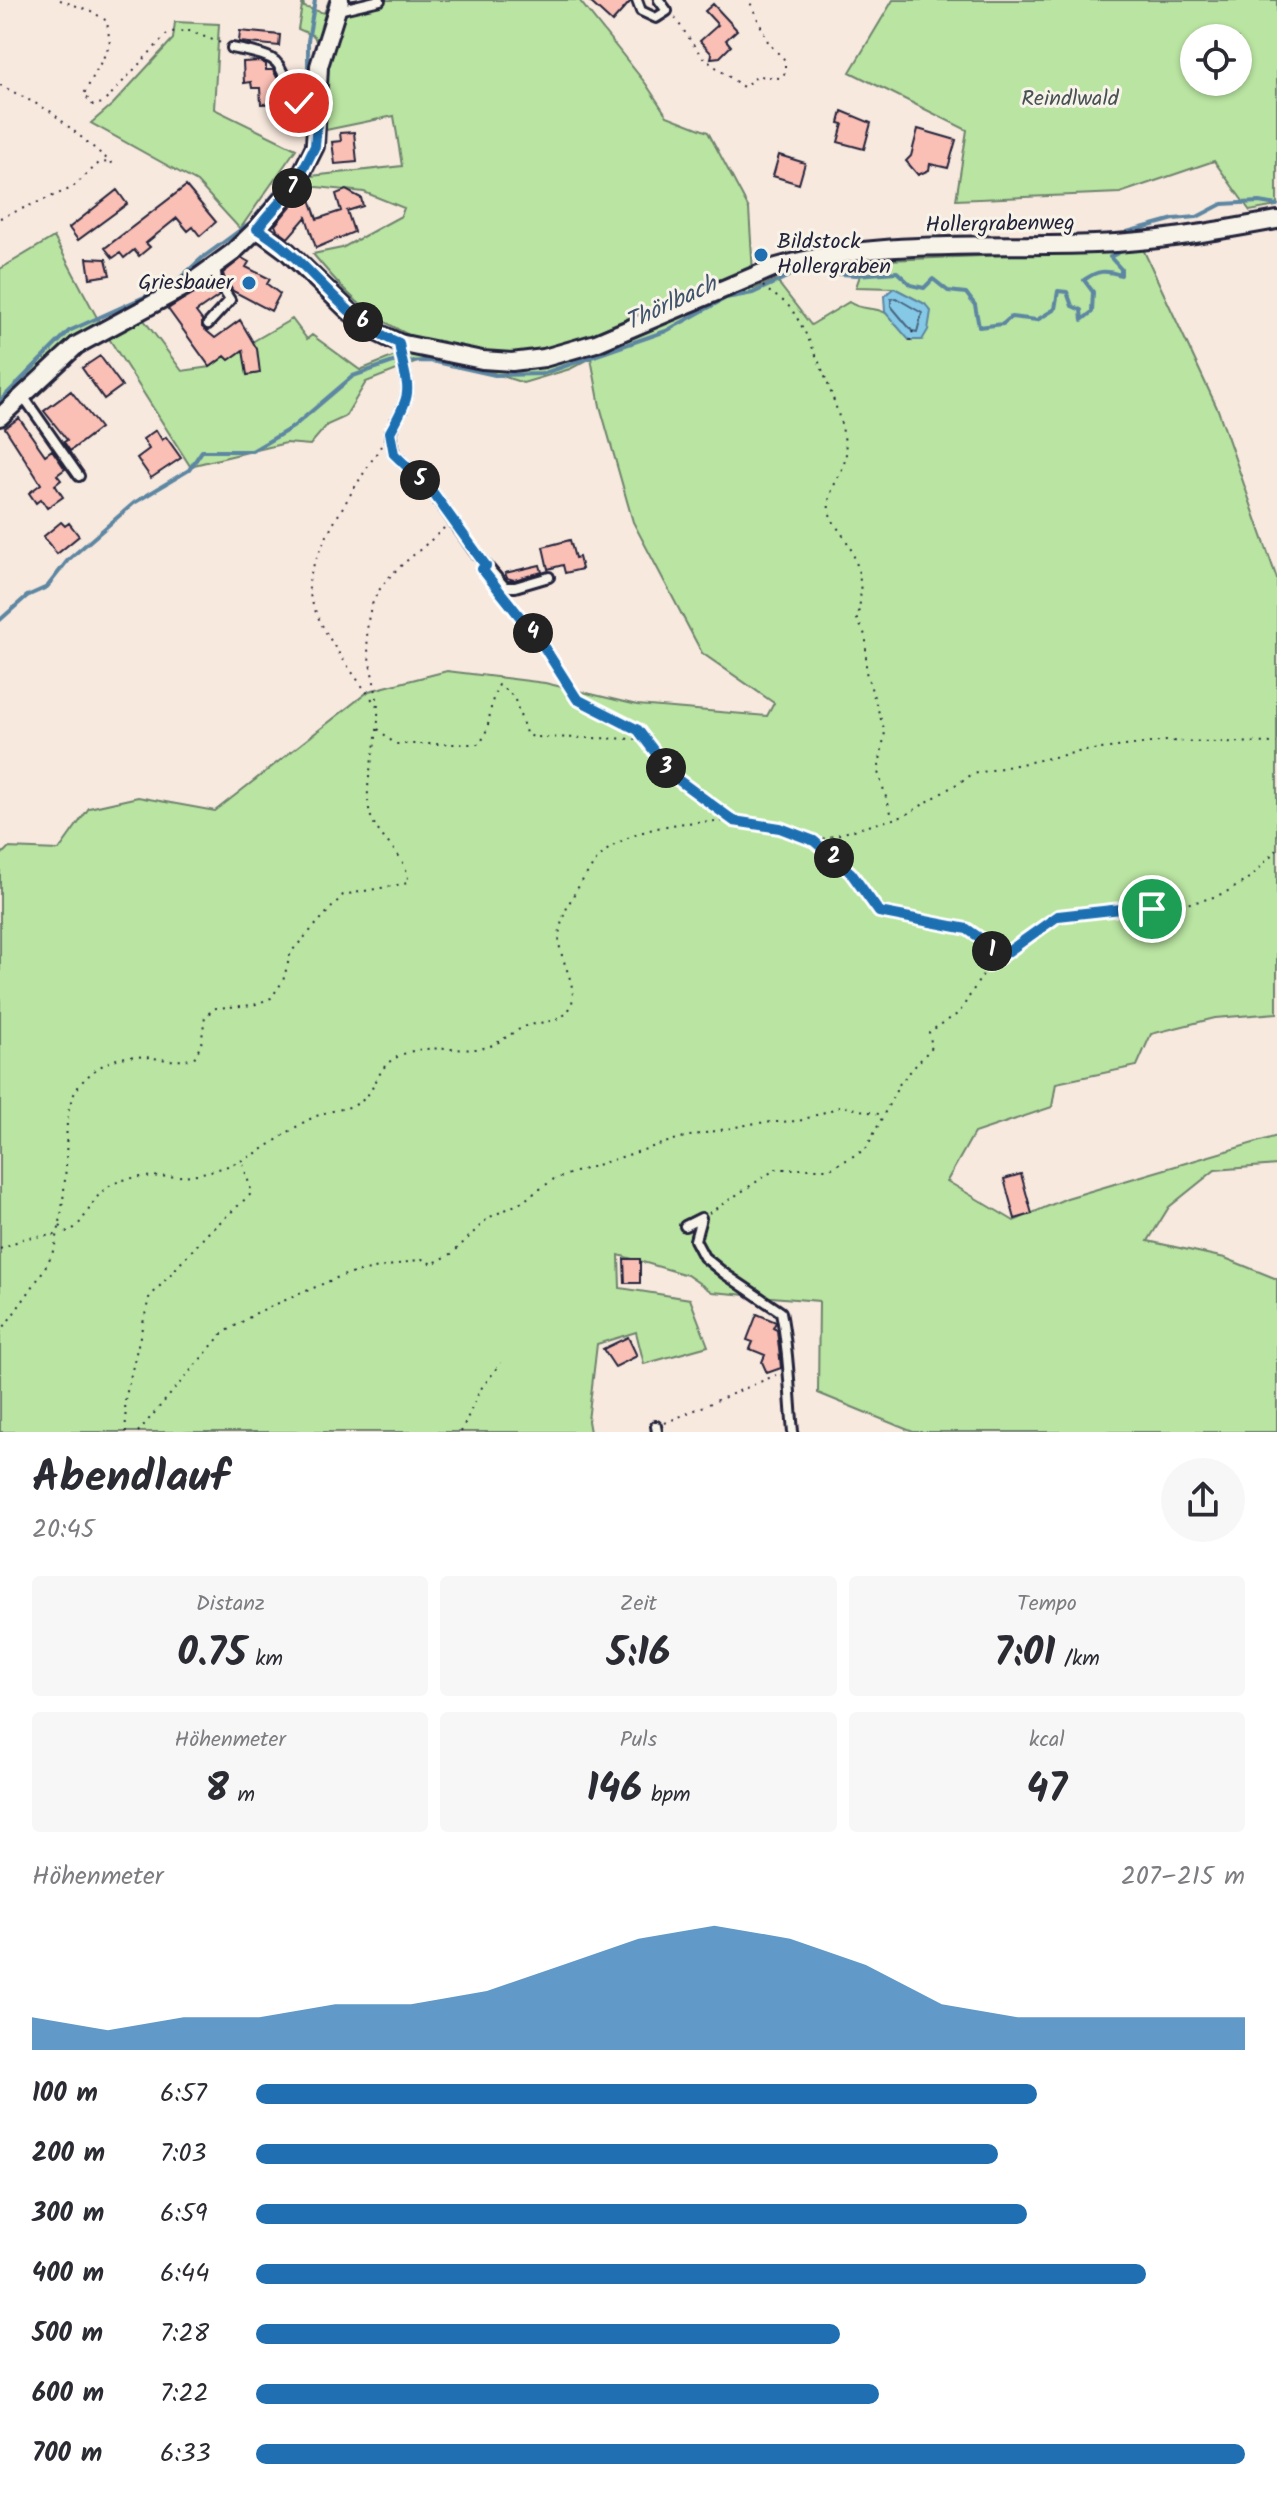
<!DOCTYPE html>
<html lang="de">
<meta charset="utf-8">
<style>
:root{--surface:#fff;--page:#f7f7f7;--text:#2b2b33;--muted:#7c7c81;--accent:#1f6fb2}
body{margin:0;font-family:Kalam,sans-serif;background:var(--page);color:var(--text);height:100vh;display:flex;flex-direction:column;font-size:30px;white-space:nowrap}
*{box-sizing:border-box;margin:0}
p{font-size:26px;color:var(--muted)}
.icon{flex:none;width:44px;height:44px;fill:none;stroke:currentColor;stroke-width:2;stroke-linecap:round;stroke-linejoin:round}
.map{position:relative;height:1432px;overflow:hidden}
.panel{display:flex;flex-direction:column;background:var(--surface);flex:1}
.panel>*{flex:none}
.tools{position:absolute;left:1180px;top:24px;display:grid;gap:16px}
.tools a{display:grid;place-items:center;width:72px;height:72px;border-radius:50%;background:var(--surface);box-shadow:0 2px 6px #0004;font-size:40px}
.pin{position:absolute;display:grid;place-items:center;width:68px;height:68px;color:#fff;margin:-34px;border:4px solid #fff;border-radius:50%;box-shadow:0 2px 8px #0007}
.km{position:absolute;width:40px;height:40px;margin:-20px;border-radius:50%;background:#222;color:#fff;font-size:22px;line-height:40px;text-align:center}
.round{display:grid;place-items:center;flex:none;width:84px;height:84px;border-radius:42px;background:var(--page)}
.headline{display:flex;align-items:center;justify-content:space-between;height:136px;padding:0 32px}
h1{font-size:44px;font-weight:600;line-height:60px}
.figures{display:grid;grid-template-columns:repeat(3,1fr);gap:12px;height:136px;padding:8px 32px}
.figures div{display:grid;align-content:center;border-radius:8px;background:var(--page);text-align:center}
.figures b{font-size:40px;font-weight:600}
.figures small{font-size:22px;font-weight:400}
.figures p{font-size:22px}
.chart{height:224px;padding:16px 32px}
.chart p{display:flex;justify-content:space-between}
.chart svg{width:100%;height:144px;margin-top:8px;fill:var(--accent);opacity:.7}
ul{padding:0 32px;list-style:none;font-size:26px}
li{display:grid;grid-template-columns:128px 96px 1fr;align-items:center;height:60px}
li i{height:20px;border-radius:10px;background:var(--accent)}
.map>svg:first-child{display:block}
.green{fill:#b9e4a1;stroke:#6e836e;stroke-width:2;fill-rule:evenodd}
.water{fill:#85c9e6;stroke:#5d86a2;stroke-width:2}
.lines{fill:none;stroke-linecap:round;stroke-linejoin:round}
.shore{stroke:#4a657f;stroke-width:2}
.stream{stroke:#5d86a2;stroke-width:4}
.building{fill:#fabfb5;stroke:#22223b;stroke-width:2}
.service-casing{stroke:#22223b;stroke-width:14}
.minor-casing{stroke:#22223b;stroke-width:22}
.path{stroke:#22223b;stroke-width:2;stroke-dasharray:2 6;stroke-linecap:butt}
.service{stroke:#f7f3e8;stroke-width:8}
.minor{stroke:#f7f3e8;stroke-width:16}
.route-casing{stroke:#fff;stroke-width:16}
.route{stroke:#1f6fb2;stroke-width:10}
.poi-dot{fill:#1f6fb2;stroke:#f7f3e8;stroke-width:3}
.labels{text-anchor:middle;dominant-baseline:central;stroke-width:6;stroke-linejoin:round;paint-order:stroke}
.park-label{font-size:22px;fill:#485254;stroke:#f7f3e8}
.street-label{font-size:22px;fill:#22223b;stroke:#f7f3e8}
.poi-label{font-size:22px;fill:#22223b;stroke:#f7f3e8;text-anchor:start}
.water-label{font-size:24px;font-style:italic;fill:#40546e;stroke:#f7f3e8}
</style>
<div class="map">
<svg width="1277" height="1432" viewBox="0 0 1277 1432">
<rect width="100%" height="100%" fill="#f8e9de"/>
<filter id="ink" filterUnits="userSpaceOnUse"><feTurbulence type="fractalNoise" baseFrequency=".0125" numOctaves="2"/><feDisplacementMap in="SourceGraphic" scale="16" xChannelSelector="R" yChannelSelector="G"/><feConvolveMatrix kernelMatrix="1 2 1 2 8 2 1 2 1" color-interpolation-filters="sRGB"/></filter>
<g filter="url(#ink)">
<path class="green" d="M 303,0 L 304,7 L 324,13 L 329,0 L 579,0 L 646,84 L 667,116 L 708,132 L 749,209 L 754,289 L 776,280 L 811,325 L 849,302 C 861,311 873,306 886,313 C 897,319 902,335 912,341 L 925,304 L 894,288 L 856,287 L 865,261 L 1143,249 L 1218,410 L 1277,579 L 1277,1013 L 1215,1018 L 1151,1034 L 1137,1066 L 1056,1083 L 1052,1107 L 974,1133 L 947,1181 L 1014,1221 L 1067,1198 L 1277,1136 L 1277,1165 L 1215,1170 L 1169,1207 L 1148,1241 L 1225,1258 L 1277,1279 L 1277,1432 L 913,1432 L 818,1393 L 819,1301 L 712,1292 L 687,1275 L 619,1255 L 620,1288 L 690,1299 L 708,1346 L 644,1364 L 636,1332 L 597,1344 L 588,1421 L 590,1432 L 0,1432 L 0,856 L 8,848 L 59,850 L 89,808 L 138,797 L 215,811 L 369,691 L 447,671 L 545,683 L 637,705 L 767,716 L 774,703 L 702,653 L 633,522 L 600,406 L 591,358 L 570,369 L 523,383 L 476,367 L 430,357 L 366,382 L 345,417 L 327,425 L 310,445 L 286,443 L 194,465 L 189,470 L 190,466 L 108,337 L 144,320 L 182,371 L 210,367 L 225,356 L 229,360 L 239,353 L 239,345 L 244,352 L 248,375 L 259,373 L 257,349 L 252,342 L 292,319 L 307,339 L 312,335 L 360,370 L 410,350 L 415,338 C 365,314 348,296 313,254 L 342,248 L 401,216 L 404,208 L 364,192 L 307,186 L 311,176 L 402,166 L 394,116 L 326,130 L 326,67 L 314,36 L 298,29 Z
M 893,0 L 1277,0 L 1277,206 L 1250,211 L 1214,161 L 1120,193 L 956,200 L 967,130 L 850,72 ZM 1194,38 L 1238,38 L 1238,82 L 1194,82 Z
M 175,22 L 219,24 L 214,109 L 296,149 L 240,229 L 197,182 L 91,123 L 113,104 L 173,39 Z
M 54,237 L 101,325 L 68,344 L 0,407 L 0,269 Z"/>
<path class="water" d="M 894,288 L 925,304 L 931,311 L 928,330 L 922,340 L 909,340 L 885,312 L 884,296 Z"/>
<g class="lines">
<path class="shore" d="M 896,298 L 922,313 L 917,332 L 912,331 L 891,306 L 891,299 Z"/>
<path class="stream" d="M 308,103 L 308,41 L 315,0
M 1125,238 L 1127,232 L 1174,219 L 1197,217 L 1222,204 L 1259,202 L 1277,205
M 0,401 L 69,331 L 175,283 L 202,258 L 251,222 L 294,170
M 0,620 L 27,596 L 47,587 L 68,560 L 134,503 L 189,470 L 202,451 L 252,451 L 293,427 L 353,376 L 393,362 L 432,361 L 495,375 L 542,374 L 666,331 L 726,298 L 753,293 L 793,274 L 827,273 L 856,275 L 897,272 L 911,285 L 924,288 L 933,279 L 948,291 L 966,293 L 975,305 L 979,327 L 1003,324 L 1011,317 L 1037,320 L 1055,309 L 1058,291 L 1067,292 L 1072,306 L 1081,310 L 1082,320 L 1092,312 L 1093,292 L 1084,280 C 1098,270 1105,270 1121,275 L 1121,269 L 1110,257 L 1122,251 L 1123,246"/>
</g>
<path class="building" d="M 588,0 L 630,0 L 630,2 L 612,22 Z
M 713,4 L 737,30 L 726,40 L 731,46 L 720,57 L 711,58 L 712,54 L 700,41 L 718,25 L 705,11 Z
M 240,31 L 280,35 L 279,46 L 239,42 Z
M 260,61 L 266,64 L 266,70 L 273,70 L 287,96 L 287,103 L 261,104 L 260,88 L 252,88 L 251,82 L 244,83 L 243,62 Z
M 842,111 L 871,123 L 864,149 L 838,142 L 843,124 L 839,123 Z
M 918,129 L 956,140 L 948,168 L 930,164 L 929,170 L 918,175 L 906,161 L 911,156 Z
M 354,132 L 357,162 L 335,164 L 332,142 L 341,141 L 340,133 Z
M 779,155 L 805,163 L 799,184 L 773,176 Z
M 186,186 L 216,222 L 200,236 L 193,227 L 188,231 L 177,218 L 146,243 L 150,247 L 139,256 L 134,250 L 124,258 L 120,253 L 113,258 L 105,248 Z
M 306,188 L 317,219 L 341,211 L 336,194 L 346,190 L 361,198 L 363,206 L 347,211 L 354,232 L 316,248 L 306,217 L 288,238 L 277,230 L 275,225 Z
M 117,190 L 127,204 L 78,240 L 69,228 Z
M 87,258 L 106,259 L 110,275 L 90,278 Z
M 242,258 L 249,262 L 246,267 L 270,279 L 267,284 L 280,294 L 271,311 L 233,291 L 224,277 L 223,273 Z
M 210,282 L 219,296 L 196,312 L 202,320 L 202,327 L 215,338 L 240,320 L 257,349 L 260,373 L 247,375 L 243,350 L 229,360 L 225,356 L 210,367 L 168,309 Z
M 100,356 L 122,386 L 104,399 L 82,368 Z
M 71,391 L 100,428 L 70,451 L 64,442 L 67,440 L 44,411 Z
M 19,418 L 45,455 L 52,450 L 65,469 L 57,475 L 61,480 L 55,485 L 63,497 L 47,508 L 41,499 L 36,503 L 29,493 L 41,484 L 5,428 Z
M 156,430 L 162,440 L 166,437 L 181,458 L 151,478 L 137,458 L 149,449 L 143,439 Z
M 61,522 L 65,526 L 69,523 L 79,536 L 57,554 L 43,537 Z
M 570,540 L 575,558 L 579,557 L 582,569 L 565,573 L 563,565 L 548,569 L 543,547 Z
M 540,565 L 542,572 L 514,580 L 507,578 L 505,573 Z
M 1021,1174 L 1032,1214 L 1015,1219 L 1004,1179 Z
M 624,1259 L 640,1259 L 640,1283 L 625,1283 Z
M 757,1314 L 776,1322 L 773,1328 L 777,1330 L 781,1368 L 767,1373 L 762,1362 L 765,1355 L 750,1349 L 753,1342 L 747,1340 Z
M 628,1337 L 637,1356 L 615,1367 L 603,1349 Z"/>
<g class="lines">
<g class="service-casing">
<path id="service" d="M 637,0 L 641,11 L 656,18 L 667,11 L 659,0
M 338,10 L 380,0
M 232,48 C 292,59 271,61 299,103 L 317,109
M 208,324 L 230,300 L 217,280 L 215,266
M 399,343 C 406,391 417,385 390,432 L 394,454 L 431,490 L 474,551 L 505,587 L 515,587 L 549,577
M 23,396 L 79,476
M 685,1226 L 701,1218 L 695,1240 L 704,1257 L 725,1274 L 781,1312 C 789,1352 789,1391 793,1432
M 656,1426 L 657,1432"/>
</g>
<g class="minor-casing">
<path id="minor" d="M 257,229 L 287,251 L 349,311 L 374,331 L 399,343 L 482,360 L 512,362 L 544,358 L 596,343 L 773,268 C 876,238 989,248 1095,244 C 1156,242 1217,231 1277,220
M 0,417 L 77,345 L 188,285 L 232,253 L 257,229 L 297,182 L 315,146 L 319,66 L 340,0"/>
</g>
<path class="path" d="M 60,0 L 91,11 L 107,21 L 110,45 L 84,94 L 93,105 L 103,103 L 169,32 L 189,31 L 221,43
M 675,18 L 702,57 L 743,87 L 758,76 L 780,78 L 785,73 L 785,60 L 769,44 L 749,0
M 0,85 L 50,111 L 113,164
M 0,218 L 72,188 L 99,163 L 110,162
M 763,286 C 771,295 784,299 791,309 C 811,336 845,419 846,452 C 846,472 826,489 829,510 C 831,521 838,528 844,537 C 861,563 864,591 857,619 L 866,637 L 866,672 L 885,732 L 878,772 L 893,819
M 910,341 L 914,327
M 504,597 L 544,647 L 577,699 L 638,730 L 673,776 L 732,819
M 377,706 C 355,676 314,625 309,589 C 305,561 364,473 381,446
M 378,729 L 395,744 L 479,744 C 493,728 487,703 499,685 L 514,697 L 526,733 L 533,737 L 644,739
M 815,841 L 904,816 L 973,774 L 1078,752 L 1166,741 L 1277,743
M 989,965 C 1005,954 1044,920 1060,916 C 1122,900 1192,920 1246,880 C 1258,872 1267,859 1277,849
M 60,1226 L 67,1232 C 87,1225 90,1196 111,1185 C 133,1173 158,1178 182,1176 C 201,1174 223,1169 240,1161 C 268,1150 291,1126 319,1115 C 333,1109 352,1110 364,1099 C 375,1089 378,1069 392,1060 C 424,1039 458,1055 487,1047 C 502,1043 514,1029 530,1025 C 541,1022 555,1022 564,1015 C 586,997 560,963 559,941 C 559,913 578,887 593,865 C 629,812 763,811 814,841 C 842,858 861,887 879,912 L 967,929 L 993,947 L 988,966 L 959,1013 L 929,1032 L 932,1047 L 900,1083 L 866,1149 L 830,1169 L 776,1169 L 709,1213
M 0,1249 L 25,1238 L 56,1235
M 0,1333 C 15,1310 49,1269 55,1245 C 62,1220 64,1192 66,1166 C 68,1123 59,1090 105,1064 C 138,1046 163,1067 194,1058 L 201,1045 L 205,1016 L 216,1008 L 254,1005 L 271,998 L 283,981 L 291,952 L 343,895 L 408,883 C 409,852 374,840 369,809 C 364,778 377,748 378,718 C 379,697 372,677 369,657 C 358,584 399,572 444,528
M 665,1423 L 776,1375
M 126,1432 L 125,1400 L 149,1298 L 207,1234 L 252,1193 L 242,1161
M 138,1432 L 222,1334 L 258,1312 L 341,1276 L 422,1259 L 432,1264 L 453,1253 L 488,1218 L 522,1202 L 554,1179 L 680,1138 L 756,1123 L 799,1121 L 842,1106 L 883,1115
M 461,1432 L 480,1390 L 501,1363"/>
<use href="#service" class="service"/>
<use href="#minor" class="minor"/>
</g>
</g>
<g class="lines" filter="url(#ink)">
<g class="route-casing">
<path id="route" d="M 299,103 L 318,110 L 315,146 L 297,182 L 257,229 C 310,259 341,320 399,343 C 406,391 417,385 390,432 L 394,454 L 431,490 L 486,566 L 482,569 L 544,647 L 577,699 L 638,730 L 673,776 L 734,821 L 780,828 L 814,841 L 851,873 L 879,912 L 967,929 L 993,947 L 988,966 L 1058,916 L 1130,908 L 1152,909"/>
</g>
<use href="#route" class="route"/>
</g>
<g class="poi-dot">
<circle cx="761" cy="255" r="8"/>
<circle cx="249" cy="283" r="8"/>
</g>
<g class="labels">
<g class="park-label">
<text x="1070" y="99">Reindlwald</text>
</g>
<g class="street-label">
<text transform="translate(1000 225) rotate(-1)">Hollergrabenweg</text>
</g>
<g class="poi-label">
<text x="777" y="242">Bildstock<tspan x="777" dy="25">Hollergraben</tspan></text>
<text x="233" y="283" text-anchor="end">Griesbauer</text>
</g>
<g class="water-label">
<text transform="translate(671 304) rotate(-25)">Thörlbach</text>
</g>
</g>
</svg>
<div class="tools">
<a><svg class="icon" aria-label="locate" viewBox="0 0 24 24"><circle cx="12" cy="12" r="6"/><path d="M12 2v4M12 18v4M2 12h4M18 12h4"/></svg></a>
</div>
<div class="pin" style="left:1152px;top:909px;background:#1e9e55"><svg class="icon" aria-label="arrive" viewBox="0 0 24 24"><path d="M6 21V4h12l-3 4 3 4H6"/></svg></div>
<div class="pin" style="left:299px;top:103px;background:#d93025"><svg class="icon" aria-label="check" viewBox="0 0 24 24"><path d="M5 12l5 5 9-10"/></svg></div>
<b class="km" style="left:992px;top:951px">1</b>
<b class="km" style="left:834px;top:858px">2</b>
<b class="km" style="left:666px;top:768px">3</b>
<b class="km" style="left:533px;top:633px">4</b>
<b class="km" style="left:420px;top:480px">5</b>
<b class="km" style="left:363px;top:322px">6</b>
<b class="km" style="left:292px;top:188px">7</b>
</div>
<section class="panel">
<div class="headline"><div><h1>Abendlauf</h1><p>20:45</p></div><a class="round"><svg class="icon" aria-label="share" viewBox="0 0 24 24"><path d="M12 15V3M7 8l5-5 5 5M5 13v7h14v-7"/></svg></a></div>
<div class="figures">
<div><p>Distanz</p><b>0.75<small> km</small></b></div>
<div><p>Zeit</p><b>5:16</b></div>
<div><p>Tempo</p><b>7:01<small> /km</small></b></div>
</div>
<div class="figures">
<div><p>Höhenmeter</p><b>8<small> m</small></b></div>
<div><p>Puls</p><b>146<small> bpm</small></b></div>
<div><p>kcal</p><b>47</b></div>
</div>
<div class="chart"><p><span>Höhenmeter</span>207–215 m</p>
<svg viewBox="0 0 160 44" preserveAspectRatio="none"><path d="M0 44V34L10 38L20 34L30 34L40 30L50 30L60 26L70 18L80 10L90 6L100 10L110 18L120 30L130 34L140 34L150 34L160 34V44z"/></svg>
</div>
<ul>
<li><b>100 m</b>6:57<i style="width:79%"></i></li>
<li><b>200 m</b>7:03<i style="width:75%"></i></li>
<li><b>300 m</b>6:59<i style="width:78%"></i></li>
<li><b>400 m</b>6:44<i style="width:90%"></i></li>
<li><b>500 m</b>7:28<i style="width:59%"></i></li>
<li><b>600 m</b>7:22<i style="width:63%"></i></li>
<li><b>700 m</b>6:33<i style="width:100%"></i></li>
</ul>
</section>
